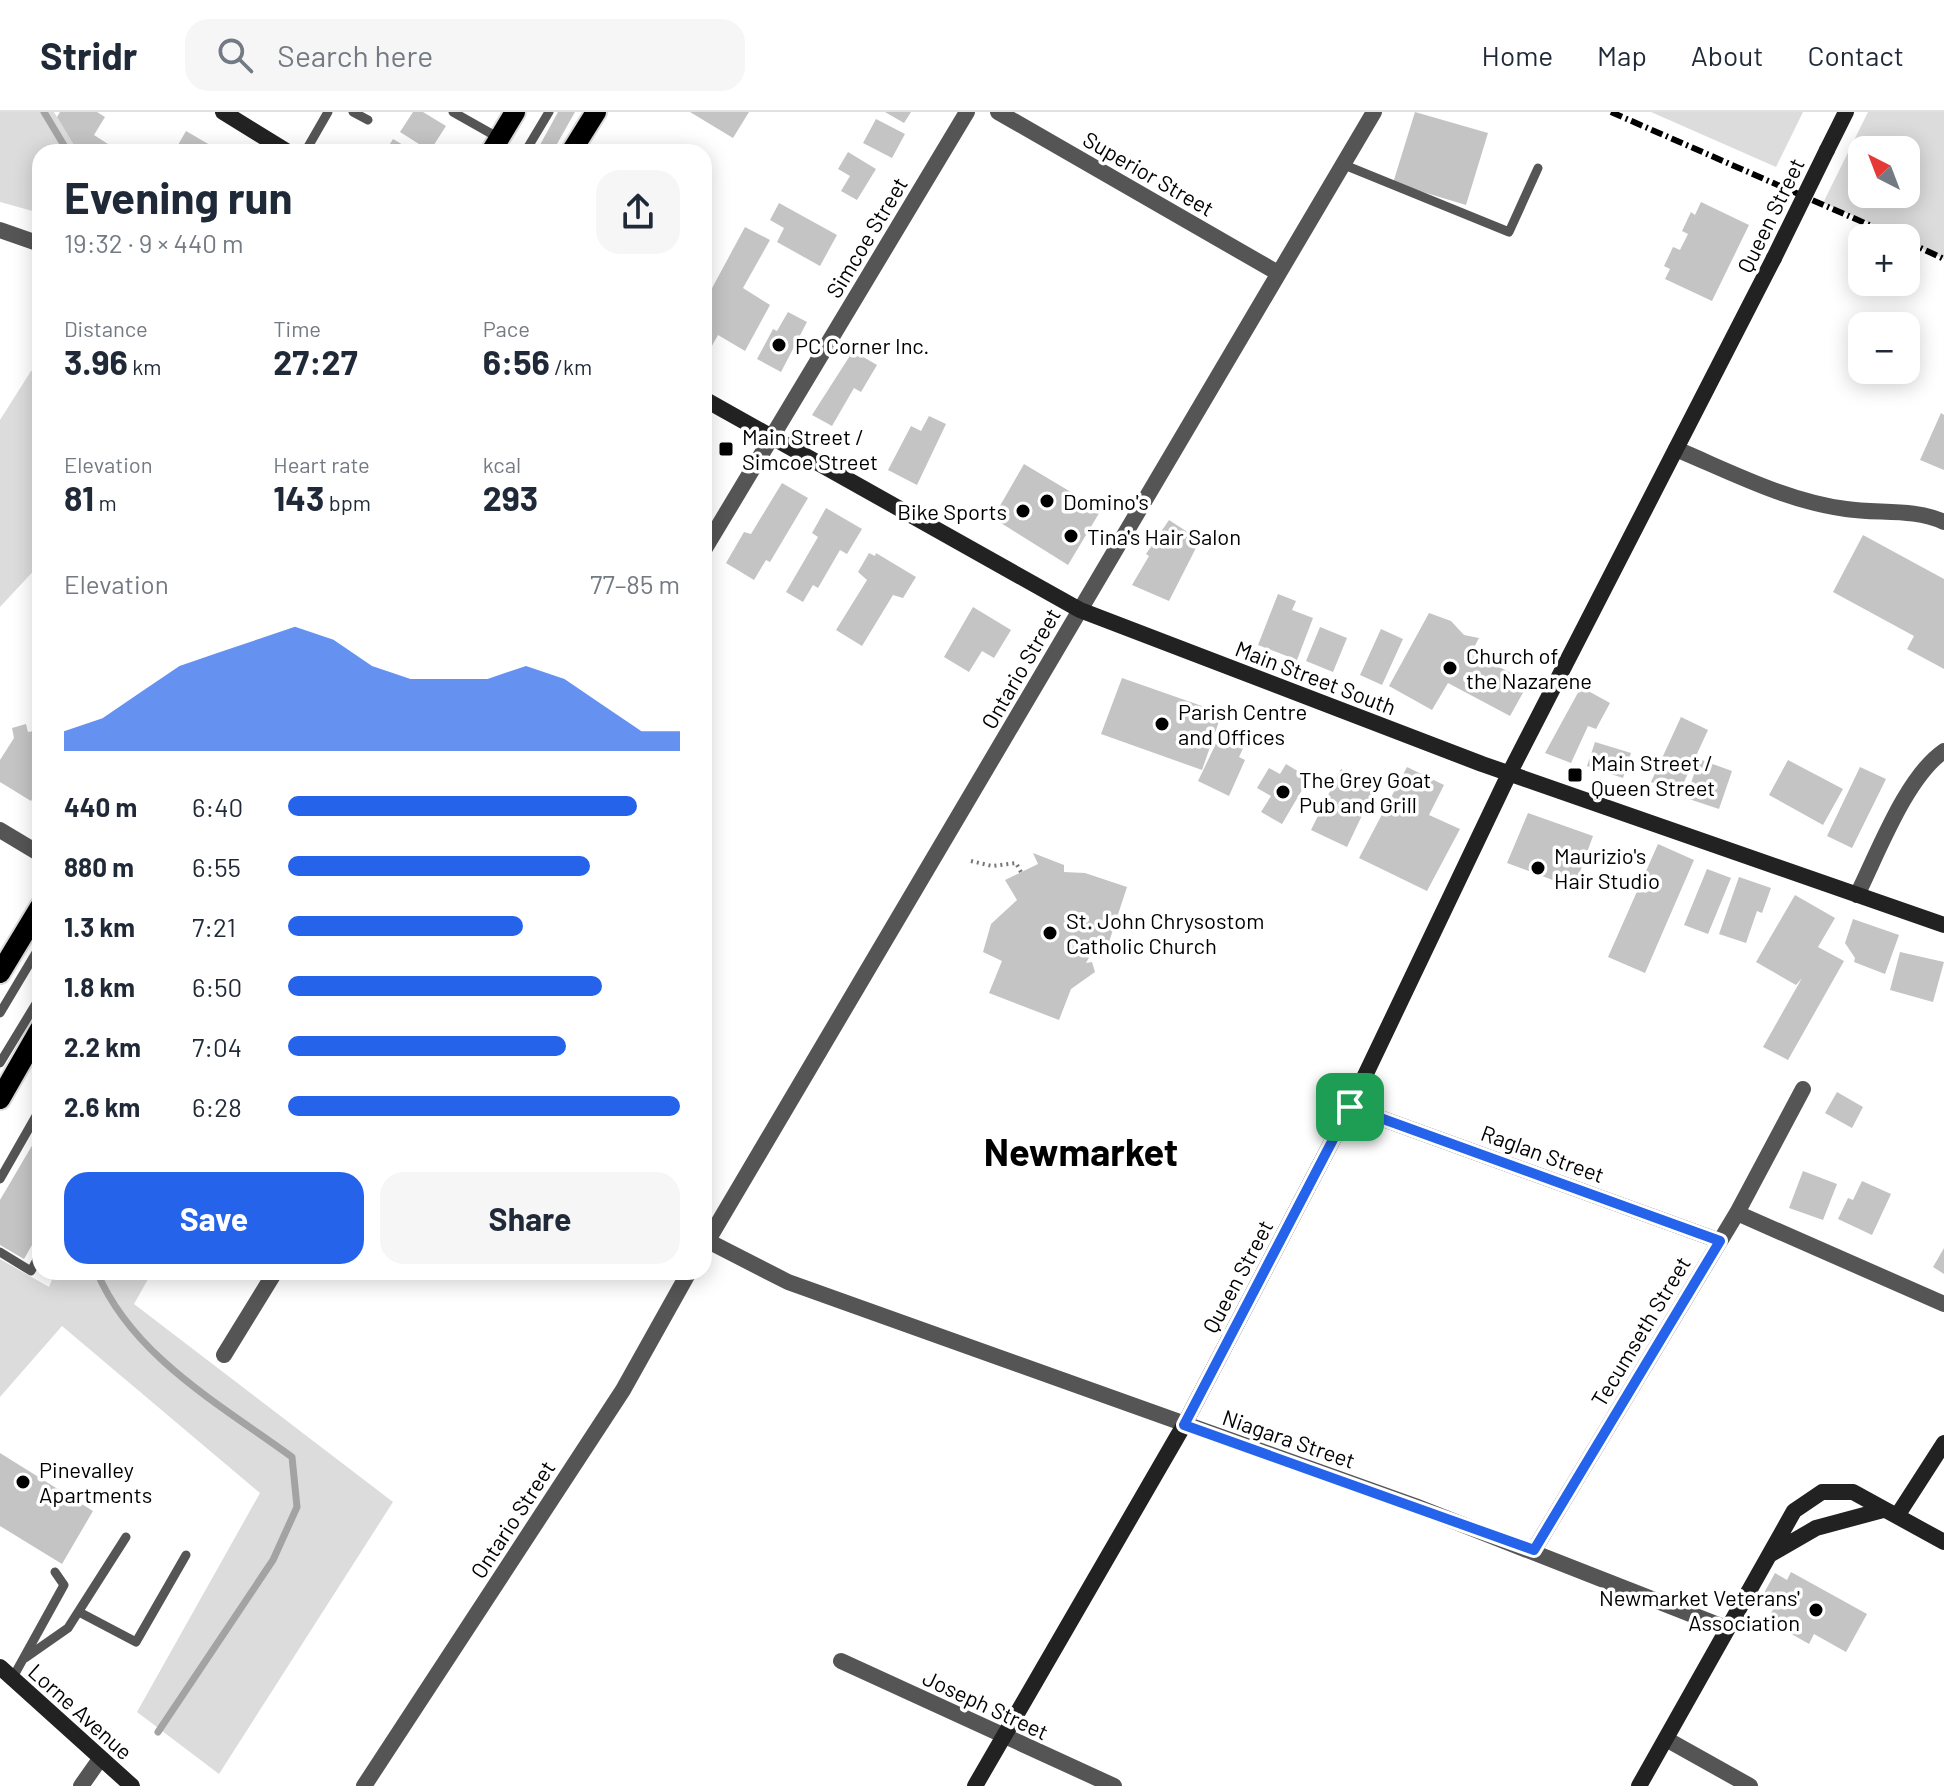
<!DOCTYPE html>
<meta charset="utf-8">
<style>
:root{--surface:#fff;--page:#f6f6f7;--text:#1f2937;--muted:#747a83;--line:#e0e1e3;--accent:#2563eb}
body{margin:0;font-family:Barlow,sans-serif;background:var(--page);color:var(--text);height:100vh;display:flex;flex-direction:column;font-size:30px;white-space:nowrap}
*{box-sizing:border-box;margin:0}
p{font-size:26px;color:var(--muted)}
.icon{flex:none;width:44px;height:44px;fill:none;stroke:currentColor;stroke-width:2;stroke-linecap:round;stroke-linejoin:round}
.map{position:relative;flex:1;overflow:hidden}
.drawer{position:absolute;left:32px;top:32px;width:680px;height:1136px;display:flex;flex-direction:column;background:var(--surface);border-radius:24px;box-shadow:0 4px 20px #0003}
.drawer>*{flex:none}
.needle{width:52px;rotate:318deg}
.tools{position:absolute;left:1848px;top:24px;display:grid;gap:16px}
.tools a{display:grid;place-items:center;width:72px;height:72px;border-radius:16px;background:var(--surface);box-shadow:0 4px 20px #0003;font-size:40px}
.pin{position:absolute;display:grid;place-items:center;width:68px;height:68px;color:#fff;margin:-34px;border-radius:16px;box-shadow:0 4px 12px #0006}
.round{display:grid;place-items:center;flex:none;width:84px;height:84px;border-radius:24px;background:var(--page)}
.headline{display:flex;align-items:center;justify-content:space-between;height:136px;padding:0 32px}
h1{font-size:44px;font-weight:700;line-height:60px}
.metrics{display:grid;grid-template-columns:repeat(3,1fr);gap:12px;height:136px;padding:8px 32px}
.metrics div{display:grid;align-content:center}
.metrics b{font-size:34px;font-weight:700}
.metrics small{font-size:22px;font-weight:400}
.metrics p{font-size:22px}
.chart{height:224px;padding:16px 32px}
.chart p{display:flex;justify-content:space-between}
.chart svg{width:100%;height:144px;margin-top:8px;fill:var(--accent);opacity:.7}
.primary-button{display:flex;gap:16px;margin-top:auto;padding:16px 32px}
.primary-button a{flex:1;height:92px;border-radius:24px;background:var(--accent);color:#fff;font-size:32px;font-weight:700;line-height:92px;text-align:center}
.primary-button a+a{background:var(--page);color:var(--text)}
ul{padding:0 32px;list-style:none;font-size:26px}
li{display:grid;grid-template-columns:128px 96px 1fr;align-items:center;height:60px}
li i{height:20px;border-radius:10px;background:var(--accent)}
header{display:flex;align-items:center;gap:48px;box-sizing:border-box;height:112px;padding:0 40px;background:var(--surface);border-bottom:2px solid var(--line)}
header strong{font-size:38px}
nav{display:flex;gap:44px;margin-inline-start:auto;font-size:28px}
.search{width:560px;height:72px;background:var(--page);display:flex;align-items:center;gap:20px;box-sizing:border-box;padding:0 28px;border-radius:24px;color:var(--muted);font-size:30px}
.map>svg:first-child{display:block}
.green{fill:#dcdcdc;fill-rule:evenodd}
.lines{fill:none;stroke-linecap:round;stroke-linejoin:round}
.stream{stroke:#a3a3a3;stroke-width:7}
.building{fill:#c4c4c4}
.primary-casing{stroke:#dbdbdb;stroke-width:24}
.path{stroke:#777;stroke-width:4;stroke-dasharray:2 4;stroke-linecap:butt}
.lane{stroke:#555;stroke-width:9}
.street{stroke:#555;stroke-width:16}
.secondary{stroke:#222;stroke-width:16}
.primary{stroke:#000;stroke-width:20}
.rail{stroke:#000;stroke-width:6;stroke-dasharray:12 4 2 4;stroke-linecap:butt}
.secondary-bridge{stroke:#222;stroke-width:16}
.route-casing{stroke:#fff;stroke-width:16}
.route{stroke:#2563eb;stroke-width:10}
.poi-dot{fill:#000;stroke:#fff;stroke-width:3}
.labels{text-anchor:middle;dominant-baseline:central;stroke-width:7;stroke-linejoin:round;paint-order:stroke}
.street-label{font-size:22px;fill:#000;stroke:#fff}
.poi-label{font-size:22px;fill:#000;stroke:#fff;text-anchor:start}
.town-label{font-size:38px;font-weight:bold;fill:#000;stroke:#fff}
</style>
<header>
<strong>Stridr</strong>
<div class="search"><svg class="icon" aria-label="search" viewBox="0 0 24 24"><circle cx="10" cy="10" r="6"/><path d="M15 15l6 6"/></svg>Search here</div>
<nav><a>Home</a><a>Map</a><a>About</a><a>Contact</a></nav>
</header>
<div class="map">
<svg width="1944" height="1674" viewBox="0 0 1944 1674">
<rect width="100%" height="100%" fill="#fff"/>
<path class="green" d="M 0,0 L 54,0 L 78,40 L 40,40 L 40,101 L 0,90 Z
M 1651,0 L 1803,0 L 1776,55 Z
M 1868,0 L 1944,0 L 1944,147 L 1906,129 L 1906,126 L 1823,91 ZM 1906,38 L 1906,82 L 1862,82 L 1862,38 Z
M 40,258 L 40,452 L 0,495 L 0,308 L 31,259 Z
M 0,1147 L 49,1175 L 55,1160 L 152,1160 L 134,1192 L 393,1390 L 219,1662 L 137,1600 L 260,1381 L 62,1214 L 0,1285 Z"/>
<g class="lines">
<path class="stream" d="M 44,0 L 68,40
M 97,1160 C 132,1244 221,1293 292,1345 L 297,1395 L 273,1448 L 158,1620"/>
</g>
<path class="building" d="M 60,0 L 97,0 L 105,5 L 94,23 L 108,32 L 102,40 L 78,40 L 57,5 Z
M 413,0 L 423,0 L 446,14 L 430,39 L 400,20 Z
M 558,0 L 575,0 L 553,39 L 540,33 Z
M 690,0 L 749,0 L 733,26 Z
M 885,0 L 911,0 L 904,11 Z
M 1415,0 L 1488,21 L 1466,93 L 1393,71 Z
M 876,7 L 905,22 L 892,46 L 863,31 Z
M 186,19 L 222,40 L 174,40 Z
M 393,27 L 415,40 L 385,40 Z
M 848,40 L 876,57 L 857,88 L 841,79 L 850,64 L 838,57 Z
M 1701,90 L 1749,113 L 1712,189 L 1665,167 L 1670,157 L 1664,154 L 1673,135 L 1680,138 L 1688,122 L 1682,119 L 1691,100 L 1695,103 Z
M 779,91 L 837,123 L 820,154 L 777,130 L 784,116 L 770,108 Z
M 745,115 L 770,128 L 743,176 L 770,193 L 745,239 L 718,223 L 704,248 L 704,191 Z
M 788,200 L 807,210 L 781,260 L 757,247 L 773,217 L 777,219 Z
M 853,239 L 877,253 L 861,280 L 854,276 L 832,314 L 812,303 Z
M 1941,301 L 1944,303 L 1944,358 L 1920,348 Z
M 929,304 L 946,312 L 917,373 L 888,358 L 911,314 L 921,319 Z
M 1024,352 L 1101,398 L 1068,453 L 993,406 Z
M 782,371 L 808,386 L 770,450 L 766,448 L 754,468 L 726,451 L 744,420 L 751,422 Z
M 826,396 L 862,417 L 847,442 L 840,438 L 818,476 L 813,473 L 803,490 L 786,480 L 818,425 L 812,421 Z
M 1169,408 L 1200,428 L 1169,489 L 1132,473 L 1149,444 L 1146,442 Z
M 1863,423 L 1944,467 L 1944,557 L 1907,537 L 1914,524 L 1833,480 Z
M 869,441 L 875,444 L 876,441 L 916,465 L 903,486 L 893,483 L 862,534 L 836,518 L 867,468 L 858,460 Z
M 1278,482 L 1296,489 L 1292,498 L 1313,506 L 1297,548 L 1258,533 Z
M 973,495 L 1011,518 L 994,546 L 982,539 L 969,560 L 944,545 Z
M 1429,501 L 1451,509 L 1464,523 L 1479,526 L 1471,541 L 1529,570 L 1510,604 L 1448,571 L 1432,598 L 1389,574 Z
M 1320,515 L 1347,526 L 1333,560 L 1306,549 Z
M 1381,517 L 1403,527 L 1382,573 L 1360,563 Z
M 1122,566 L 1222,601 L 1202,658 L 1101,622 Z
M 1581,575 L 1610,591 L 1596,617 L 1588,614 L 1571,651 L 1545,641 Z
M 1681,605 L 1708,618 L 1678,683 L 1651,670 Z
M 26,612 L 28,620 L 40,618 L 40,673 L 31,689 L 0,670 L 0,648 L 14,626 L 12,616 Z
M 1221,621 L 1245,632 L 1239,645 L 1245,648 L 1229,684 L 1198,669 Z
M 1595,630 L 1631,641 L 1623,666 L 1587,654 Z
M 1699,647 L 1732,659 L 1719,697 L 1686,686 Z
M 1788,648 L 1843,677 L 1823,713 L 1769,683 Z
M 1286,652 L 1309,666 L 1282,712 L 1261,700 L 1271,684 L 1257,676 L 1269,656 L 1280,662 Z
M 1407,655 L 1444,673 L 1429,703 L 1460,717 L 1427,779 L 1359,746 Z
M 1860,655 L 1886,667 L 1852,736 L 1827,724 Z
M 1341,657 L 1376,674 L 1347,735 L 1311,718 Z
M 1528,701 L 1593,724 L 1574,776 L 1507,751 Z
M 1658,732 L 1694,748 L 1645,861 L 1608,845 Z
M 1033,741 L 1064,753 L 1064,760 L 1085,761 L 1127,775 L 1108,833 L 1098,829 L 1086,851 L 1092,850 L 1095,860 L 1071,877 L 1059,908 L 989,881 L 1002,849 L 983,840 L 991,812 L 1017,788 L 1005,768 L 1038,752 Z
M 1707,757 L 1731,766 L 1708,822 L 1684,813 Z
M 1739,765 L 1771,776 L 1762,801 L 1757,799 L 1746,831 L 1719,822 Z
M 1795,783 L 1835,806 L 1818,835 L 1844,849 L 1788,948 L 1763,935 L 1802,866 L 1796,873 L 1756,850 Z
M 1853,807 L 1899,823 L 1885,862 L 1854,850 L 1855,846 L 1845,831 Z
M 1900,840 L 1944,850 L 1933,890 L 1890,878 Z
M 1837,980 L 1863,995 L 1852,1016 L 1825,1001 Z
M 40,1020 L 40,1119 L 24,1147 L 0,1133 L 0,1088 Z
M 1803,1059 L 1837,1072 L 1823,1108 L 1789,1096 Z
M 1862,1069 L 1891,1082 L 1872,1123 L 1838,1107 L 1848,1086 L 1853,1088 Z
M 1944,1136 L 1944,1162 L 1933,1155 Z
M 0,1341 L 93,1399 L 62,1452 L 0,1414 Z
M 1791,1460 L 1867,1502 L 1846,1540 L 1814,1522 L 1809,1532 L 1767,1508 L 1775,1494 L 1771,1492 L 1774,1487 L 1764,1481 L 1775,1461 L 1787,1468 Z"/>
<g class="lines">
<g class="primary-casing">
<path id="primary" d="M 491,40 L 515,0
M 571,40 L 596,0
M 0,861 L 40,795
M 0,987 L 40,917"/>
</g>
<path class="path" d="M 971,749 L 992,754 L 1016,751 L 1021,760"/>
<path class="lane" d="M 353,0 L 368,8
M 453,0 L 499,26
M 305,40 L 328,0
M 525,40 L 549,0
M 1342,52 L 1509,120 L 1538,56
M 0,901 L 40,834
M 0,951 L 40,885
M 0,1067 L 40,997
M 0,1140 L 31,1159 L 40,1142
M 79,1500 L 136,1530 L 186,1443
M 25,1546 L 68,1516 L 126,1425
M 12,1567 L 64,1473 L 55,1460"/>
<path class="street" d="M 998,0 L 1278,161
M 0,118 L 40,132
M 1676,337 C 1731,360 1786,389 1846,397 C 1878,402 1914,396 1944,410
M 704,438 L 967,0
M 0,718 L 40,742
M 1857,783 C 1878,741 1906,665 1944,639
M 1350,995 L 1720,1129
M 1737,1101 L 1944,1192
M 704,1127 L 788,1170 L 1415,1394 L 1726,1516
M 704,1135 L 1374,0
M 224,1243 L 275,1160
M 1534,1438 L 1737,1101 L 1803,977
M 841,1549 L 1114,1674
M 1666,1627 L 1750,1674
M 81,1674 L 100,1647
M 364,1674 L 623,1278 L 689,1160"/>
<path class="secondary" d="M 223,0 L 288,40
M 1827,38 L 1846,0
M 704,287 L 1080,498 L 1482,652 L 1944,813
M 1897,1404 L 1944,1331
M 1771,1442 L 1816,1416 L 1883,1398
M 0,1555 L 132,1674
M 975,1674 L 1184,1313 L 1350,995 L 1510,660 L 1774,146
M 1639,1674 L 1794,1399 L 1822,1380 L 1853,1380 L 1944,1430"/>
<use href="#primary" class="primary"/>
<path class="rail" d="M 1611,0 L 1899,126
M 1906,129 L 1944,147"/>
<path class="secondary-bridge" d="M 1774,146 L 1827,38"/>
</g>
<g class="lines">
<g class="route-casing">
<path id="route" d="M 1350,995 L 1720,1129 L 1534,1438 L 1184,1313 Z"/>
</g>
<use href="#route" class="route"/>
</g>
<g class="poi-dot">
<circle cx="779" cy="233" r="8"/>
<rect x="718" y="329" width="16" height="16" rx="4"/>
<circle cx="1047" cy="389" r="8"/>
<circle cx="1023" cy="399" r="8"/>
<circle cx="1071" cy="424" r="8"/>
<circle cx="1450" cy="556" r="8"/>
<circle cx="1162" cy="612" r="8"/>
<rect x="1567" y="655" width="16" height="16" rx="4"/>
<circle cx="1283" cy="680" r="8"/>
<circle cx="1538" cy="756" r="8"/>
<circle cx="1050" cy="821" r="8"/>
<circle cx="23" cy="1370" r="8"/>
<circle cx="1816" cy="1498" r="8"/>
</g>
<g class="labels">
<g class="street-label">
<text transform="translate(1149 61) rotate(30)">Superior Street</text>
<text transform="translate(1770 103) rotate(-64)">Queen Street</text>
<text transform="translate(866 125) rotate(-59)">Simcoe Street</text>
<text transform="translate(1020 556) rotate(-60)">Ontario Street</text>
<text transform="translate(1316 565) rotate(21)">Main Street South</text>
<text transform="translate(1543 1041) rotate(20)">Raglan Street</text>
<text transform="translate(1237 1164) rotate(-62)">Queen Street</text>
<text transform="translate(1640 1219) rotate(-59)">Tecumseth Street</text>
<text transform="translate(1289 1326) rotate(19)">Niagara Street</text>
<text transform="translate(512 1407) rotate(-57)">Ontario Street</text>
<text transform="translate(986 1592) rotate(25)">Joseph Street</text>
<text transform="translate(81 1599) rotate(42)">Lorne Avenue</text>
</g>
<g class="poi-label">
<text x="795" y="233">PC Corner Inc.</text>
<text x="742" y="324">Main Street /<tspan x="742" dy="25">Simcoe Street</tspan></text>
<text x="1063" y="389">Domino's</text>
<text x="1007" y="399" text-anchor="end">Bike Sports</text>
<text x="1087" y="424">Tina's Hair Salon</text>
<text x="1466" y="543">Church of<tspan x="1466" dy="25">the Nazarene</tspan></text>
<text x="1178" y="599">Parish Centre<tspan x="1178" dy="25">and Offices</tspan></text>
<text x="1591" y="650">Main Street /<tspan x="1591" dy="25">Queen Street</tspan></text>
<text x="1299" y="667">The Grey Goat<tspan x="1299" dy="25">Pub and Grill</tspan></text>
<text x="1554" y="743">Maurizio's<tspan x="1554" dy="25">Hair Studio</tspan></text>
<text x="1066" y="808">St. John Chrysostom<tspan x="1066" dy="25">Catholic Church</tspan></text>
<text x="39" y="1357">Pinevalley<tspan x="39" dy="25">Apartments</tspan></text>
<text x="1800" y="1485" text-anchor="end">Newmarket Veterans'<tspan x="1800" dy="25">Association</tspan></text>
</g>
<g class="town-label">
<text x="1081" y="1039">Newmarket</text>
</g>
</g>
</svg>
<div class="tools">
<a><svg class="needle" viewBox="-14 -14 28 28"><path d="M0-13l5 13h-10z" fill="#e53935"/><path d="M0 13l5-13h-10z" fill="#747a83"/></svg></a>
<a>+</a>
<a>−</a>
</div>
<div class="pin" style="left:1350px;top:995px;background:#1e9e55"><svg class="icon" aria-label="arrive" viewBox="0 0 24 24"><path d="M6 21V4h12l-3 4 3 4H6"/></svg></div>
<section class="drawer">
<div class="headline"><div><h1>Evening run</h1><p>19:32 · 9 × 440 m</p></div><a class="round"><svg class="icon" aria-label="share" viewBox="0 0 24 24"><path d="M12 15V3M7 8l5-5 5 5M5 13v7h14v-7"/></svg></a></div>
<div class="metrics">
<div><p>Distance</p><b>3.96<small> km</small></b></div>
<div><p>Time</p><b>27:27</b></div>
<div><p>Pace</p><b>6:56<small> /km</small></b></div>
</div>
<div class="metrics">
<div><p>Elevation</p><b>81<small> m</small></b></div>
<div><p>Heart rate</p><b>143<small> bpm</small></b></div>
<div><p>kcal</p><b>293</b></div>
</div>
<div class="chart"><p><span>Elevation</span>77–85 m</p>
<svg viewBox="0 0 160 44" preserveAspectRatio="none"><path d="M0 44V38L10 34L20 26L30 18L40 14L50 10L60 6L70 10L80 18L90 22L100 22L110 22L120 18L130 22L140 30L150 38L160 38V44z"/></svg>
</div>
<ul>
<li><b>440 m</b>6:40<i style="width:89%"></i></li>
<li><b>880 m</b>6:55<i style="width:77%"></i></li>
<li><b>1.3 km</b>7:21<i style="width:60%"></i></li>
<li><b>1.8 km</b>6:50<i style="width:80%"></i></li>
<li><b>2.2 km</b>7:04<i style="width:71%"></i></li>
<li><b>2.6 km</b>6:28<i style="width:100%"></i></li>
</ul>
<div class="primary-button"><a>Save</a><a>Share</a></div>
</section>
</div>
